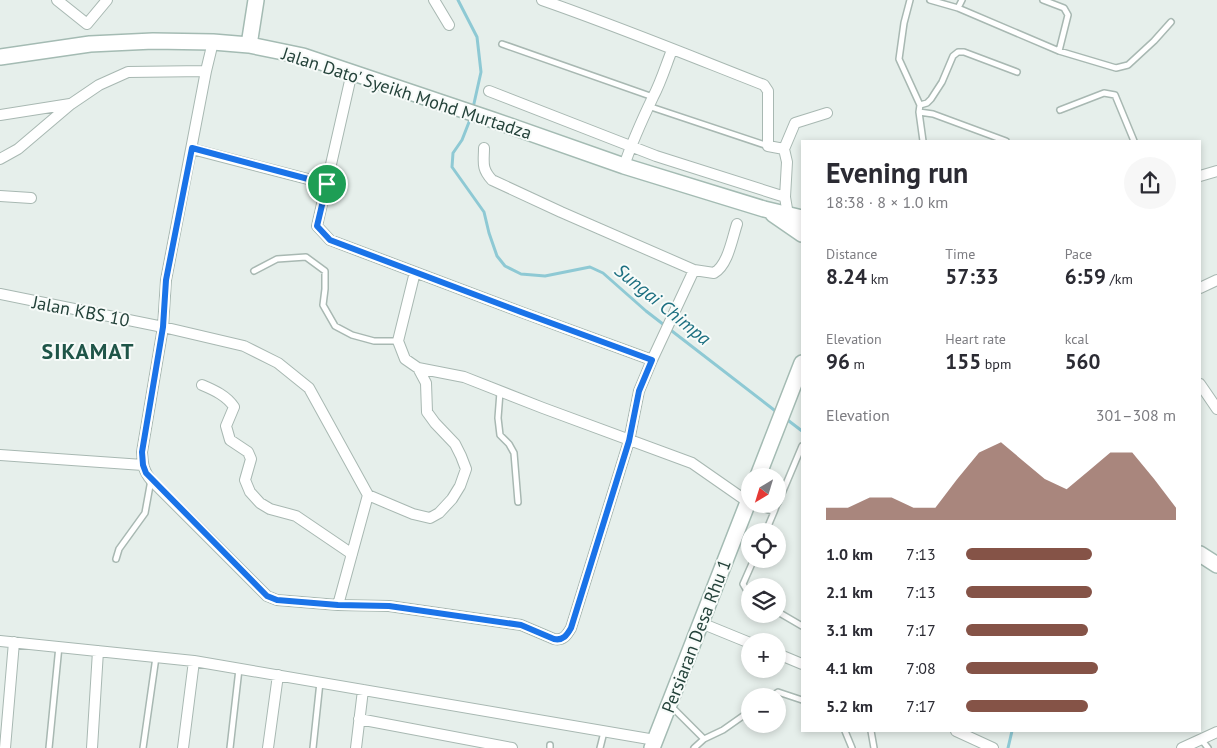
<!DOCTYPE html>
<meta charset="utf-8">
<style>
:root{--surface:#fff;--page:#f7f7f7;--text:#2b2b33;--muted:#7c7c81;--accent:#855347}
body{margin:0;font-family:"PT Sans",sans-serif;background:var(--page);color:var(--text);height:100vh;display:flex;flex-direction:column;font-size:19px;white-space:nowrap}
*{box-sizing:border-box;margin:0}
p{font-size:16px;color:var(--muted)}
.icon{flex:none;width:28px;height:28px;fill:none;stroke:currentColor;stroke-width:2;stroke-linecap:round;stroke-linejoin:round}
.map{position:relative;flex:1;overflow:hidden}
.sheet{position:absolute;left:801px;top:140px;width:400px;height:592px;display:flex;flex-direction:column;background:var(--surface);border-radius:0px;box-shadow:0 2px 8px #0003}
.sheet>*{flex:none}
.needle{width:32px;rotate:218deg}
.fabs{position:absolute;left:741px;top:468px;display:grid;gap:10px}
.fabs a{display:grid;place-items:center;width:45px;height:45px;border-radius:50%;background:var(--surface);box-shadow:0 2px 8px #0003;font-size:25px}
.pin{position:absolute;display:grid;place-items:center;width:42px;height:42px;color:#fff;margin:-21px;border:2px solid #fff;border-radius:50%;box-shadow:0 1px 5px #0007}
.round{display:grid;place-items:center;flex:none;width:52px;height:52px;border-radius:26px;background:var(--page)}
.overview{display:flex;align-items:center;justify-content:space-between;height:85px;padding:0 25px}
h1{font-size:28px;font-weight:700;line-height:38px}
.figures{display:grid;grid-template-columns:repeat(3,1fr);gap:8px;height:85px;padding:5px 25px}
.figures div{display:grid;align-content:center}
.figures b{font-size:21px;font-weight:700}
.figures small{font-size:14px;font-weight:400}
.figures p{font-size:14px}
.chart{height:140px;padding:10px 25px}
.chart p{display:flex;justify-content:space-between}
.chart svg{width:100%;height:90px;margin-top:5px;fill:var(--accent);opacity:.7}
ul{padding:0 25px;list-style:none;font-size:16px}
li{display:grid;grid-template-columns:80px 60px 1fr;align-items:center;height:38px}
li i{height:12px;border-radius:6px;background:var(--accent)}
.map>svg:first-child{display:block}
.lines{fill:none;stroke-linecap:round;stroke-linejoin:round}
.stream{stroke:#8ec9d4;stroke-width:3}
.lane-casing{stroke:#a8b8b2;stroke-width:8}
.street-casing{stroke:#a8b8b2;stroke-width:12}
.secondary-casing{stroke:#a4bbb3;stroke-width:18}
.lane{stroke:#fff;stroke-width:5}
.street{stroke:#fff;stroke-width:10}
.secondary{stroke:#fff;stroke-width:15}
.route-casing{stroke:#fff;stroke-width:10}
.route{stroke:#1a73e8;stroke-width:6}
.labels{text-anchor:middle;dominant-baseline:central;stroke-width:4;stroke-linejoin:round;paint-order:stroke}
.street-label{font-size:18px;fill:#24423a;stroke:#f7fbf9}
.water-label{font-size:19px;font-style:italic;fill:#1c6f80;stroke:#f7fbf9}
.district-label{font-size:22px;font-weight:bold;letter-spacing:1px;fill:#1f5548;stroke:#f7fbf9}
</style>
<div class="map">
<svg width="1217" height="748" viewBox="0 0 1217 748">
<rect width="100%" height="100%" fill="#e6efeb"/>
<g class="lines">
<path class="stream" d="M 458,0 L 477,37 L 481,72 L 473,108
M 471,117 L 462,140 L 453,153 L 452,167 L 484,212 L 489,233 L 497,256 L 505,266 L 521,274 L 545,276 L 590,267 L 603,273 L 646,311 L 778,413
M 785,418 L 802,431
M 1008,748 L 1012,731"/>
<g class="lane-casing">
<path id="lane" d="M 910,0 L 904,23 L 899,59 L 920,105 L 919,112 L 923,141
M 930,0 L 958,8 L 1059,51 L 1116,68 L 1128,65 L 1154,41 L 1171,22
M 1043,0 L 1064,8 L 1068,15 L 1059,51
M 958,8 L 962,0
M 502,44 L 653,97
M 920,105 L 927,103 L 931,99 L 942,82 L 953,56 L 958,52 L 964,52 L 1017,72
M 648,106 L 768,146
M 1060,110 L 1104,93 L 1115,95 L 1134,141
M 919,112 L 933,114 L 1006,141
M 254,271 L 277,259 L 306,257 L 325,271 L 325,289 L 323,305 L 335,326 L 352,335 L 374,341 L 398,341
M 500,392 L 498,418 L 500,435 L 509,444 L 514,453 L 518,502
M 778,503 L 802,446
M 752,504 L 774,512 L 777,504
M 766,531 L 774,512
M 116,559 L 119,549 L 145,513 L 151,480
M 750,596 L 743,584 L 754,559
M 778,612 L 802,626
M 772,696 L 778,692 L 802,700
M 670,705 L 704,739 L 694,748
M 845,731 L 852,748
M 871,731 L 874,748
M 704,739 L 723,730 L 750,711
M 1201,739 L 1208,748
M 49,748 L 59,646
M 143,748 L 156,657
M 230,748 L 239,669
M 313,748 L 320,682
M 550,748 L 550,745
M 600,748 L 604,732"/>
</g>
<g class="street-casing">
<path id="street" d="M 57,0 L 87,24 L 107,0
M 434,0 L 449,25
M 542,0 C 617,26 690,56 764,85 L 768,91 L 768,146 L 784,149 L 787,162 L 785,197 L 788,215
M 213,42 L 206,71 L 166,280 L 163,327 L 142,452 C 143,465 143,470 151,480 L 267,596 L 277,600 L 338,605 L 389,606 L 521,625 L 554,639 C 563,641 567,635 571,628 L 629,441 L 639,391 L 652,360 L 694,270
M 352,72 L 317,226 L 330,240 L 521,312 L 652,360
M 489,91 L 656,156 L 785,197
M 0,115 L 70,104
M 484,148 C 484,162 481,168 492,180 L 561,212 L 694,270 L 714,273 C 728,265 732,239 737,224
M 192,149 L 327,184
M 784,149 L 795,123 L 827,113
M 0,159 L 18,149 L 71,104 L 99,85 L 128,72 L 206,71
M 624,166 C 632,142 642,120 653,97 C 661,82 666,65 672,50
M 1200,176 L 1217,171
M 0,196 L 31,198
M 415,272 L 398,341 L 405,359 L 418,368 L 464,377 L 543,408 L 692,463 L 748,502
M 1200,288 L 1217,280
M 0,294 L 163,327 L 244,346 L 278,363 L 309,388 L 368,495 L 413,514 L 430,518 L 439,513 L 452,499 L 460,486 L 466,469 L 461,456 L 455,444 L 435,423 L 427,412 L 426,383 L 418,368
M 1200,384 L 1217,409
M 202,385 C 214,390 227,396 234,407 L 226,426 L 230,440 L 248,452 L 251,459 L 245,480 L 250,492 L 260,503 L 270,509 L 296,516 L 352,554
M 0,455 L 143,465
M 338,605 L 368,495
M 701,623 L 750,643
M 0,641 L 194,661 L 655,740
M 778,654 L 802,664
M 359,719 L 512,748
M 956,731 L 993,748
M 5,748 L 14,642
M 92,748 L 98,651
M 183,748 L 194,661
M 268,748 L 278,675
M 356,748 L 363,690
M 1182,748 L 1217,732"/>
</g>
<g class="secondary-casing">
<path id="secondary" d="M 249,45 L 256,0
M 0,57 L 90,44 L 153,41 L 213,42 L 249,45 L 303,56 L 493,120 L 624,166 L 764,209 L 802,218
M 773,214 L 802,234
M 758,476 L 802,363
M 1200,554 L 1217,565
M 652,748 L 750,497"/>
</g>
<use href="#lane" class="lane"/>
<use href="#street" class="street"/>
<use href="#secondary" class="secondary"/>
</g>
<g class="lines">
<g class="route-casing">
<path id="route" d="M 192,148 L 327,184 L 317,226 L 330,240 L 521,312 L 652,360 L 639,391 L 629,441 L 571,628 C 567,635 563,641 554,639 L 521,625 L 389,606 L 338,605 L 277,600 L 267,596 L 146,473 L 143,465 L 142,452 L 163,327 L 166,280 Z"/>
</g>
<use href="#route" class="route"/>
</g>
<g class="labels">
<g class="street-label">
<text transform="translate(407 93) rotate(18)">Jalan Dato' Syeikh Mohd Murtadza</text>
<text transform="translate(81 311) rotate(11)">Jalan KBS 10</text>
<text transform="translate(696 636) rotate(-69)">Persiaran Desa Rhu 1</text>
</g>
<g class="water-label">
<text transform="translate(663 304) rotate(39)">Sungai Chimpa</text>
</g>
<g class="district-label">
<text x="88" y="351">SIKAMAT</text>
</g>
</g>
</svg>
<div class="fabs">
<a><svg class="needle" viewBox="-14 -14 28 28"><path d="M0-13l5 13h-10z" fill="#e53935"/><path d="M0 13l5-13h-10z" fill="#7c7c81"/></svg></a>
<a><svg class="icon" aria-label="locate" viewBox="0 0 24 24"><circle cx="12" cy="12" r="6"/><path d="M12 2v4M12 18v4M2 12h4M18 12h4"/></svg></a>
<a><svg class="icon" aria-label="layers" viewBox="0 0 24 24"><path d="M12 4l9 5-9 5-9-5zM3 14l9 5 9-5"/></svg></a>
<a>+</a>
<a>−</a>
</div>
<div class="pin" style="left:327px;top:184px;background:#1e9e55"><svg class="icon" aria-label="arrive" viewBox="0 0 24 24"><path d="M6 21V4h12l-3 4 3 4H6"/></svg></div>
<section class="sheet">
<div class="overview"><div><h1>Evening run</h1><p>18:38 · 8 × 1.0 km</p></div><a class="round"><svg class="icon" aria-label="share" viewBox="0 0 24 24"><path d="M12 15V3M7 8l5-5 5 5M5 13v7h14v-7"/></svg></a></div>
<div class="figures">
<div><p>Distance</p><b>8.24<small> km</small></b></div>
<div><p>Time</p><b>57:33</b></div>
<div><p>Pace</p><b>6:59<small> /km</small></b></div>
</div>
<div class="figures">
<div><p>Elevation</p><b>96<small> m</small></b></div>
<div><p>Heart rate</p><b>155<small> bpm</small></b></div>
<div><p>kcal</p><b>560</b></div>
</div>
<div class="chart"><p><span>Elevation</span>301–308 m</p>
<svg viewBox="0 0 160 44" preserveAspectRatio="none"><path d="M0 44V38L10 38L20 33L30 33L40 38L50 38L60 24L70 11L80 6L90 15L100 24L110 29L120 20L130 11L140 11L150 24L160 38V44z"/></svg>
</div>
<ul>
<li><b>1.0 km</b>7:13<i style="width:60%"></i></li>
<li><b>2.1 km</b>7:13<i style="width:60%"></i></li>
<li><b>3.1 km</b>7:17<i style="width:58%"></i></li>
<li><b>4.1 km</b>7:08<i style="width:63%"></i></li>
<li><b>5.2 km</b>7:17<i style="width:58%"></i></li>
</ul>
</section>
</div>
